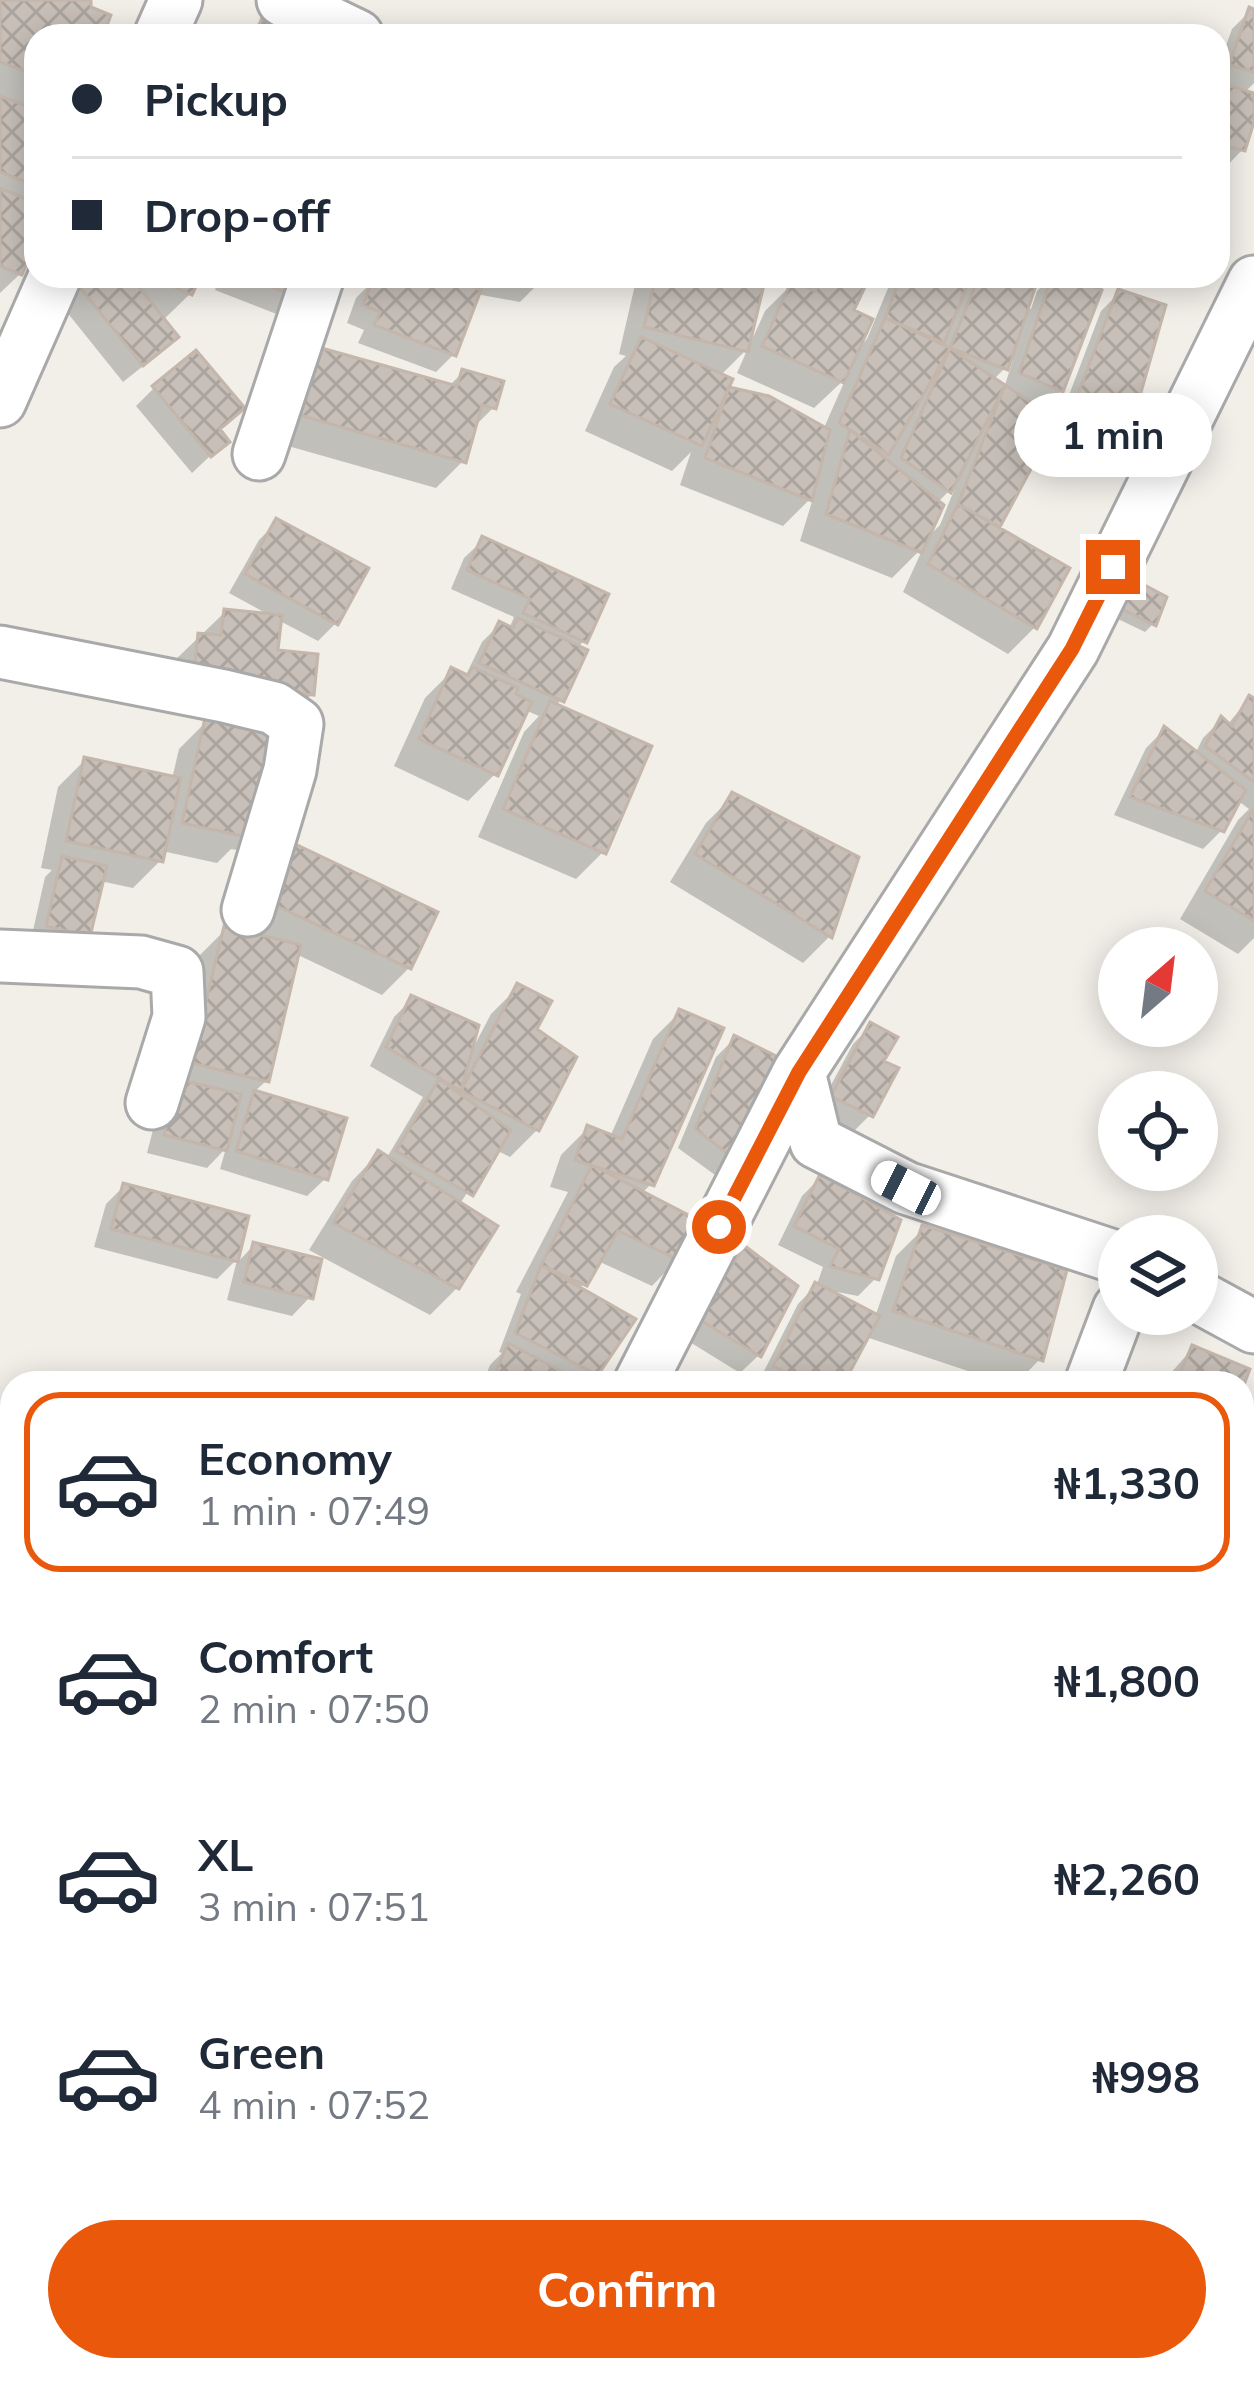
<!DOCTYPE html>
<html lang="en">
<head>
<meta charset="utf-8">
<style>
	:root { --surface:#fff; --page:#f6f6f7; --text:#1f2937; --muted:#747a83; --line:#e0e1e3; --accent:#ea580c }
	body { margin:0; font-family:Mulish,sans-serif; background:var(--page); color:var(--text); height:100vh; display:flex; flex-direction:column; font-size:45px; white-space:nowrap }
	* { box-sizing:border-box; margin:0 }
	p { font-size:39px; color:var(--muted) }
	.icon { flex:none; width:66px; height:66px; fill:none; stroke:currentColor; stroke-width:2; stroke-linecap:round; stroke-linejoin:round }
	.map { position:relative; flex:1; overflow:hidden }
	.drawer { position:absolute; left:0px; top:1371px; width:1254px; height:1011px; display:flex; flex-direction:column; background:var(--surface); border-radius:36px 36px 0 0; box-shadow:0 6px 30px #0003 }
	.drawer>* { flex:none }
	.banner { position:absolute; left:24px; top:24px; width:1206px; height:264px; border-radius:36px; box-shadow:0 6px 30px #0003; display:grid; align-content:center; height:264px; padding:0 48px; background:var(--surface) }
	.needle { width:78px; rotate:28deg }
	.fabs { position:absolute; left:1098px; top:927px; display:grid; gap:24px }
	.fabs a { display:grid; place-items:center; width:120px; height:120px; border-radius:50%; background:var(--surface); box-shadow:0 6px 30px #0003; font-size:60px }
	.end { position:absolute; width:54px; height:54px; margin:-27px; border:15px solid #ea580c; background:#fff; box-shadow:0 0 0 6px #fff }
	.from { border-radius:50% }
	.bubble { position:absolute; height:84px; border-radius:42px; background:var(--surface); box-shadow:0 6px 30px #0003; font-size:39px; font-weight:700; line-height:84px; text-align:center }
	.car { position:absolute; width:36px; height:72px; margin:-36px -18px; border-radius:15px; box-shadow:0 0 9px 3px #0007; background:linear-gradient(#fff 24%,#345 0 40%,#fff 0 76%,#345 0 86%,#fff 0) }
	.banner b { display:flex; align-items:center; gap:42px; height:114px; font-size:45px }
	.banner b+b { border-top:3px solid var(--line) }
	.banner i { width:30px; height:30px; background:var(--text) }
	ul { padding:21px 0 0; list-style:none }
	li { display:flex; align-items:center; gap:36px; height:180px; margin:0 24px 18px; padding:0 24px; border:6px solid transparent; border-radius:36px }
	li div { flex:1 }
	li b { display:block; font-size:45px }
	li em { font-style:normal; font-weight:700 }
	li.on { border-color:var(--accent) }
	li>.icon { width:108px; height:108px; stroke-width:1.5 }
	.action { display:flex; gap:24px; margin-top:auto; padding:24px 48px }
	.action a { flex:1; height:138px; border-radius:72px; background:var(--accent); color:#fff; font-size:48px; font-weight:700; line-height:138px; text-align:center }
	.map>svg:first-child { display:block }
</style>
</head>
<body>
<div class="map">
<svg width="1254" height="2381" viewBox="0 0 1254 2381">
	<defs>
		<pattern id="building-cross-hatch" width="8" height="8" patternUnits="userSpaceOnUse" patternTransform="scale(3)"><rect width="8" height="8" fill="#c7bfb8"/><path d="M0 0l8 8M0 8l8-8" fill="none" stroke="#aba49e"/></pattern>
	</defs>
	<rect width="100%" height="100%" fill="#f2efe9"/>
	<path fill="#0003" fill-rule="evenodd" d="M 0,0 L 88,0 L 100,36 L 36,36 L 36,189 L 24,201 L 36,206 L 36,235 L 20,274 L 0,293 Z
		M 1250,11 L 1254,12 L 1254,83 L 1244,93 L 1254,97 L 1254,112 L 1243,149 L 1225,168 L 1218,166 L 1218,94 L 1226,86 L 1218,84 L 1218,68 L 1232,29 Z
		M 263,18 L 314,36 L 245,36 Z
		M 95,276 L 107,276 L 111,281 L 113,276 L 198,276 L 190,294 L 162,321 L 157,355 L 123,382 L 62,306 Z
		M 220,276 L 305,276 L 279,315 L 215,290 Z
		M 389,276 L 436,276 L 448,281 L 449,276 L 539,276 L 538,284 L 520,302 L 476,294 L 454,354 L 436,372 L 358,343 L 364,330 L 347,323 L 356,298 L 374,280 L 382,283 Z
		M 637,276 L 763,276 L 747,343 L 750,344 L 765,311 L 792,284 L 808,291 L 823,276 L 834,276 L 850,312 L 856,351 L 867,339 L 893,276 L 1036,276 L 1025,307 L 1031,309 L 1037,291 L 1049,279 L 1037,276 L 1115,276 L 1098,293 L 1061,391 L 1040,412 L 1058,424 L 1101,311 L 1119,293 L 1132,415 L 1114,433 L 1104,429 L 1092,441 L 1052,423 L 994,528 L 1035,627 L 1008,654 L 903,592 L 924,546 L 892,578 L 800,541 L 814,495 L 783,526 L 680,485 L 691,452 L 672,471 L 585,431 L 614,367 L 626,356 L 619,354 ZM 748,348 L 737,373 L 814,408 L 846,378 L 823,430 L 767,399 L 725,389 L 720,376 ZM 1013,360 L 1004,388 L 993,380 ZM 957,483 L 940,525 L 924,541 L 937,503 Z
		M 463,372 L 493,408 L 473,428 L 463,461 L 436,488 L 274,442 L 292,377 L 448,387 Z
		M 154,388 L 217,430 L 226,441 L 192,473 L 136,406 Z
		M 277,522 L 336,623 L 318,641 L 278,620 L 275,653 L 312,694 L 285,721 L 172,663 L 225,612 L 273,617 L 229,593 L 259,540 Z
		M 483,540 L 584,641 L 577,648 L 561,700 L 555,706 L 603,852 L 576,879 L 478,837 L 524,732 L 539,716 L 525,710 L 495,774 L 468,801 L 394,766 L 425,698 L 452,671 L 465,677 L 482,642 L 500,624 L 509,629 L 514,617 L 451,589 L 464,558 Z
		M 1138,585 L 1153,624 L 1145,632 L 1116,618 Z
		M 1249,699 L 1254,702 L 1254,938 L 1238,954 L 1180,919 L 1238,820 L 1249,809 L 1237,800 L 1221,831 L 1203,849 L 1114,815 L 1146,748 L 1164,730 L 1195,754 L 1203,738 L 1221,720 L 1227,725 Z
		M 206,722 L 264,823 L 237,850 L 231,849 L 217,863 L 162,851 L 160,861 L 133,888 L 100,881 L 88,935 L 30,944 L 45,877 L 52,870 L 41,868 L 58,787 L 85,760 L 172,779 L 179,749 Z
		M 733,796 L 830,936 L 803,963 L 670,882 L 706,823 Z
		M 264,873 L 409,968 L 382,995 L 296,954 L 266,1081 L 253,1093 L 326,1178 L 307,1196 L 220,1169 L 226,1148 L 207,1168 L 147,1153 L 198,957 L 225,930 L 249,935 Z
		M 518,987 L 533,1030 L 537,1130 L 510,1157 L 496,1150 L 459,1205 L 457,1288 L 430,1315 L 309,1250 L 352,1181 L 378,1154 L 386,1159 L 423,1097 L 370,1066 L 394,1017 L 412,999 L 471,1052 L 491,1014 Z
		M 680,1012 L 651,1184 L 641,1194 L 678,1259 L 652,1286 L 598,1261 L 579,1290 L 595,1373 L 585,1383 L 483,1383 L 490,1365 L 502,1353 L 499,1352 L 521,1294 L 516,1292 L 568,1192 L 550,1187 L 561,1155 L 588,1128 L 610,1137 L 653,1039 Z
		M 871,1026 L 880,1062 L 870,1115 L 852,1133 L 815,1115 L 853,1044 Z
		M 734,1039 L 733,1157 L 715,1175 L 678,1148 L 716,1057 Z
		M 820,1178 L 876,1278 L 858,1296 L 822,1289 L 875,1317 L 896,1256 L 923,1229 L 1040,1359 L 1017,1383 L 1004,1383 L 866,1337 L 841,1383 L 758,1383 L 798,1304 L 817,1284 L 823,1267 L 778,1245 L 802,1196 Z
		M 124,1186 L 235,1261 L 217,1279 L 94,1247 L 106,1204 Z
		M 254,1245 L 310,1297 L 292,1316 L 227,1300 L 236,1264 Z
		M 745,1250 L 795,1287 L 758,1356 L 740,1373 L 680,1336 L 727,1268 Z
		M 1192,1349 L 1242,1383 L 1162,1383 Z
		M 1254,1441 L 1254,1579 L 1242,1574 L 1242,1470 Z
		M 1254,1725 L 1254,1789 L 1242,1780 L 1242,1740 Z
		M 1254,1807 L 1254,1836 L 1242,1830 Z
		M 600,2370 L 687,2370 L 683,2381 L 596,2381 Z
		M 971,2370 L 1063,2370 L 1053,2381 L 965,2381 Z
		M 1085,2370 L 1116,2370 L 1113,2381 L 1076,2381 Z"/>
	<path fill="url(#building-cross-hatch)" stroke="#c4b6ab" stroke-width="3" d="M 0,0 L 91,0 L 91,7 L 111,15 L 103,36 L 36,36 L 36,75 L 0,62 Z
		M 1249,7 L 1254,9 L 1254,72 L 1229,65 Z
		M 263,15 L 324,36 L 255,36 Z
		M 1224,84 L 1254,93 L 1254,122 L 1245,151 L 1218,144 L 1218,103 Z
		M 0,96 L 36,110 L 36,186 L 0,172 Z
		M 0,188 L 36,203 L 36,242 L 22,275 L 0,266 Z
		M 90,276 L 111,276 L 117,285 L 130,276 L 179,337 L 143,366 L 78,285 Z
		M 150,276 L 201,276 L 192,295 Z
		M 243,276 L 308,276 L 300,298 Z
		M 395,276 L 445,276 L 481,290 L 456,356 L 374,325 L 380,312 L 363,305 L 374,277 L 392,284 Z
		M 492,276 L 543,276 L 541,286 Z
		M 656,276 L 766,276 L 748,352 L 644,327 Z
		M 822,276 L 841,276 L 865,287 L 854,310 L 873,319 L 844,383 L 762,346 L 792,280 L 815,291 Z
		M 901,276 L 971,276 L 944,343 L 885,318 Z
		M 979,276 L 1039,276 L 1008,370 L 950,348 Z
		M 1052,276 L 1069,276 L 1102,290 L 1063,392 L 1019,373 Z
		M 1118,289 L 1166,305 L 1134,417 L 1120,411 L 1113,425 L 1073,407 Z
		M 885,318 L 950,348 L 889,455 L 839,423 Z
		M 641,337 L 733,379 L 702,446 L 610,404 Z
		M 318,347 L 457,386 L 462,369 L 504,381 L 496,409 L 482,405 L 466,463 L 299,415 Z
		M 950,348 L 1005,385 L 951,493 L 901,458 Z
		M 196,350 L 245,408 L 220,429 L 230,442 L 211,457 L 152,386 Z
		M 1005,385 L 1057,420 L 1000,527 L 958,504 Z
		M 729,387 L 769,396 L 830,430 L 812,501 L 705,458 Z
		M 850,430 L 944,505 L 922,553 L 826,514 Z
		M 958,504 L 1070,568 L 1037,629 L 928,564 Z
		M 276,518 L 369,568 L 338,625 L 245,574 Z
		M 482,536 L 609,594 L 587,643 L 523,613 L 530,599 L 467,570 Z
		M 1137,581 L 1167,597 L 1156,626 L 1122,609 Z
		M 224,609 L 282,615 L 278,650 L 318,654 L 314,695 L 193,683 L 198,633 L 221,635 Z
		M 518,618 L 588,650 L 564,702 L 479,663 L 499,621 L 513,628 Z
		M 451,667 L 468,675 L 472,667 L 518,688 L 516,694 L 532,702 L 498,776 L 419,739 Z
		M 1249,695 L 1254,698 L 1254,782 L 1205,746 L 1221,716 L 1232,726 Z
		M 550,701 L 652,746 L 606,854 L 503,809 Z
		M 205,718 L 286,737 L 247,837 L 182,823 Z
		M 1164,726 L 1246,790 L 1224,832 L 1130,797 Z
		M 84,757 L 181,778 L 163,862 L 66,841 Z
		M 732,792 L 859,857 L 832,938 L 695,854 Z
		M 1254,808 L 1254,921 L 1205,891 Z
		M 291,842 L 438,912 L 411,969 L 264,900 Z
		M 62,856 L 107,866 L 90,937 L 46,926 Z
		M 224,926 L 301,945 L 269,1082 L 191,1063 Z
		M 517,983 L 552,1001 L 537,1029 L 577,1057 L 539,1131 L 461,1091 Z
		M 411,995 L 479,1025 L 461,1091 L 386,1047 Z
		M 679,1009 L 724,1028 L 654,1186 L 575,1160 L 587,1125 L 622,1139 Z
		M 870,1022 L 898,1037 L 884,1061 L 899,1068 L 873,1117 L 831,1096 Z
		M 734,1035 L 780,1058 L 735,1159 L 695,1129 Z
		M 177,1079 L 241,1094 L 227,1151 L 164,1135 Z
		M 439,1079 L 511,1130 L 473,1196 L 396,1151 Z
		M 254,1090 L 347,1118 L 328,1180 L 236,1151 Z
		M 378,1150 L 498,1226 L 459,1289 L 333,1223 Z
		M 592,1165 L 700,1221 L 681,1261 L 618,1231 L 587,1286 L 541,1265 Z
		M 820,1174 L 901,1220 L 879,1280 L 830,1266 L 839,1249 L 794,1226 Z
		M 123,1183 L 249,1216 L 238,1262 L 111,1229 Z
		M 922,1225 L 1067,1270 L 1043,1361 L 893,1311 Z
		M 253,1242 L 322,1259 L 313,1299 L 244,1282 Z
		M 745,1246 L 798,1286 L 761,1357 L 695,1317 Z
		M 541,1265 L 636,1319 L 598,1375 L 515,1333 Z
		M 815,1282 L 880,1316 L 844,1383 L 805,1383 L 773,1366 Z
		M 508,1343 L 574,1378 L 571,1383 L 510,1383 L 495,1374 Z
		M 1192,1345 L 1250,1369 L 1242,1390 L 1242,1383 L 1176,1383 Z
		M 1254,1474 L 1254,1542 L 1242,1537 L 1242,1503 Z
		M 1242,1737 L 1252,1741 L 1242,1764 Z
		M 616,2370 L 690,2370 L 686,2381 L 625,2381 L 614,2377 Z
		M 980,2370 L 1067,2370 L 1057,2381 L 996,2381 L 978,2373 Z
		M 1090,2370 L 1119,2370 L 1116,2381 L 1086,2381 Z
		M 1132,2370 L 1146,2370 L 1183,2381 L 1130,2381 Z"/>
	<g fill="none" stroke-linecap="round" stroke-linejoin="round">
		<g stroke="#a9a9a9" stroke-width="57">
			<path id="minor" d="M 283,0 L 357,36
				M 160,36 L 176,0
				M 0,401 L 55,276
				M 259,454 L 318,276
				M 0,652 L 224,696 L 274,708 L 297,724 L 290,770 L 248,910
				M 0,956 L 141,962 L 177,972 L 179,1017 L 152,1103
				M 799,1072 L 816,1142 L 906,1188 L 1119,1258
				M 1197,1296 L 1254,1327
				M 640,1383 L 799,1072 L 1073,649 L 1254,282
				M 1091,1383 L 1119,1309
				M 0,1591 L 12,1594
				M 0,2018 L 12,2022
				M 371,2381 L 373,2370
				M 785,2381 L 791,2370"/>
		</g>
		<use href="#minor" stroke="#fff" stroke-width="51"/>
	</g>
	<g fill="none" stroke-linecap="round" stroke-linejoin="round">
		<path stroke="#ea580c" stroke-width="15" d="M 719,1227 L 799,1072 L 1072,649 L 1113,567"/>
	</g>
</svg>
<div class="fabs">
<a><svg class="needle" viewBox="-14 -14 28 28"><path d="M0-13l5 13h-10z" fill="#e53935"/><path d="M0 13l5-13h-10z" fill="#747a83"/></svg></a>
<a><svg class="icon" aria-label="locate" viewBox="0 0 24 24"><circle cx="12" cy="12" r="6"/><path d="M12 2v4M12 18v4M2 12h4M18 12h4"/></svg></a>
<a><svg class="icon" aria-label="layers" viewBox="0 0 24 24"><path d="M12 4l9 5-9 5-9-5zM3 14l9 5 9-5"/></svg></a>
</div>
<i class="end from" style="left:719px;top:1227px"></i>
<i class="end" style="left:1113px;top:567px"></i>
<div class="bubble" style="left:1014px;top:393px;width:198px">1 min</div>
<i class="car" style="left:906px;top:1188px;rotate:297deg"></i>
<div class="banner">
<b><i class="from"></i>Pickup</b>
<b><i></i>Drop-off</b>
</div>
<section class="drawer">
<ul>
<li class="on"><svg class="icon" aria-label="car" viewBox="0 0 24 24"><path d="M5 17H2v-5l4-1 3-4h7l3 4 3 1v5h-3M9 17h6M6 11h13"/><circle cx="7" cy="17" r="2"/><circle cx="17" cy="17" r="2"/></svg><div><b>Economy</b><p>1 min · 07:49</p></div><em>₦1,330</em></li>
<li><svg class="icon" aria-label="car" viewBox="0 0 24 24"><path d="M5 17H2v-5l4-1 3-4h7l3 4 3 1v5h-3M9 17h6M6 11h13"/><circle cx="7" cy="17" r="2"/><circle cx="17" cy="17" r="2"/></svg><div><b>Comfort</b><p>2 min · 07:50</p></div><em>₦1,800</em></li>
<li><svg class="icon" aria-label="car" viewBox="0 0 24 24"><path d="M5 17H2v-5l4-1 3-4h7l3 4 3 1v5h-3M9 17h6M6 11h13"/><circle cx="7" cy="17" r="2"/><circle cx="17" cy="17" r="2"/></svg><div><b>XL</b><p>3 min · 07:51</p></div><em>₦2,260</em></li>
<li><svg class="icon" aria-label="car" viewBox="0 0 24 24"><path d="M5 17H2v-5l4-1 3-4h7l3 4 3 1v5h-3M9 17h6M6 11h13"/><circle cx="7" cy="17" r="2"/><circle cx="17" cy="17" r="2"/></svg><div><b>Green</b><p>4 min · 07:52</p></div><em>₦998</em></li>
</ul>
<div class="action"><a>Confirm</a></div>
</section>
</div>
</body>
</html>
